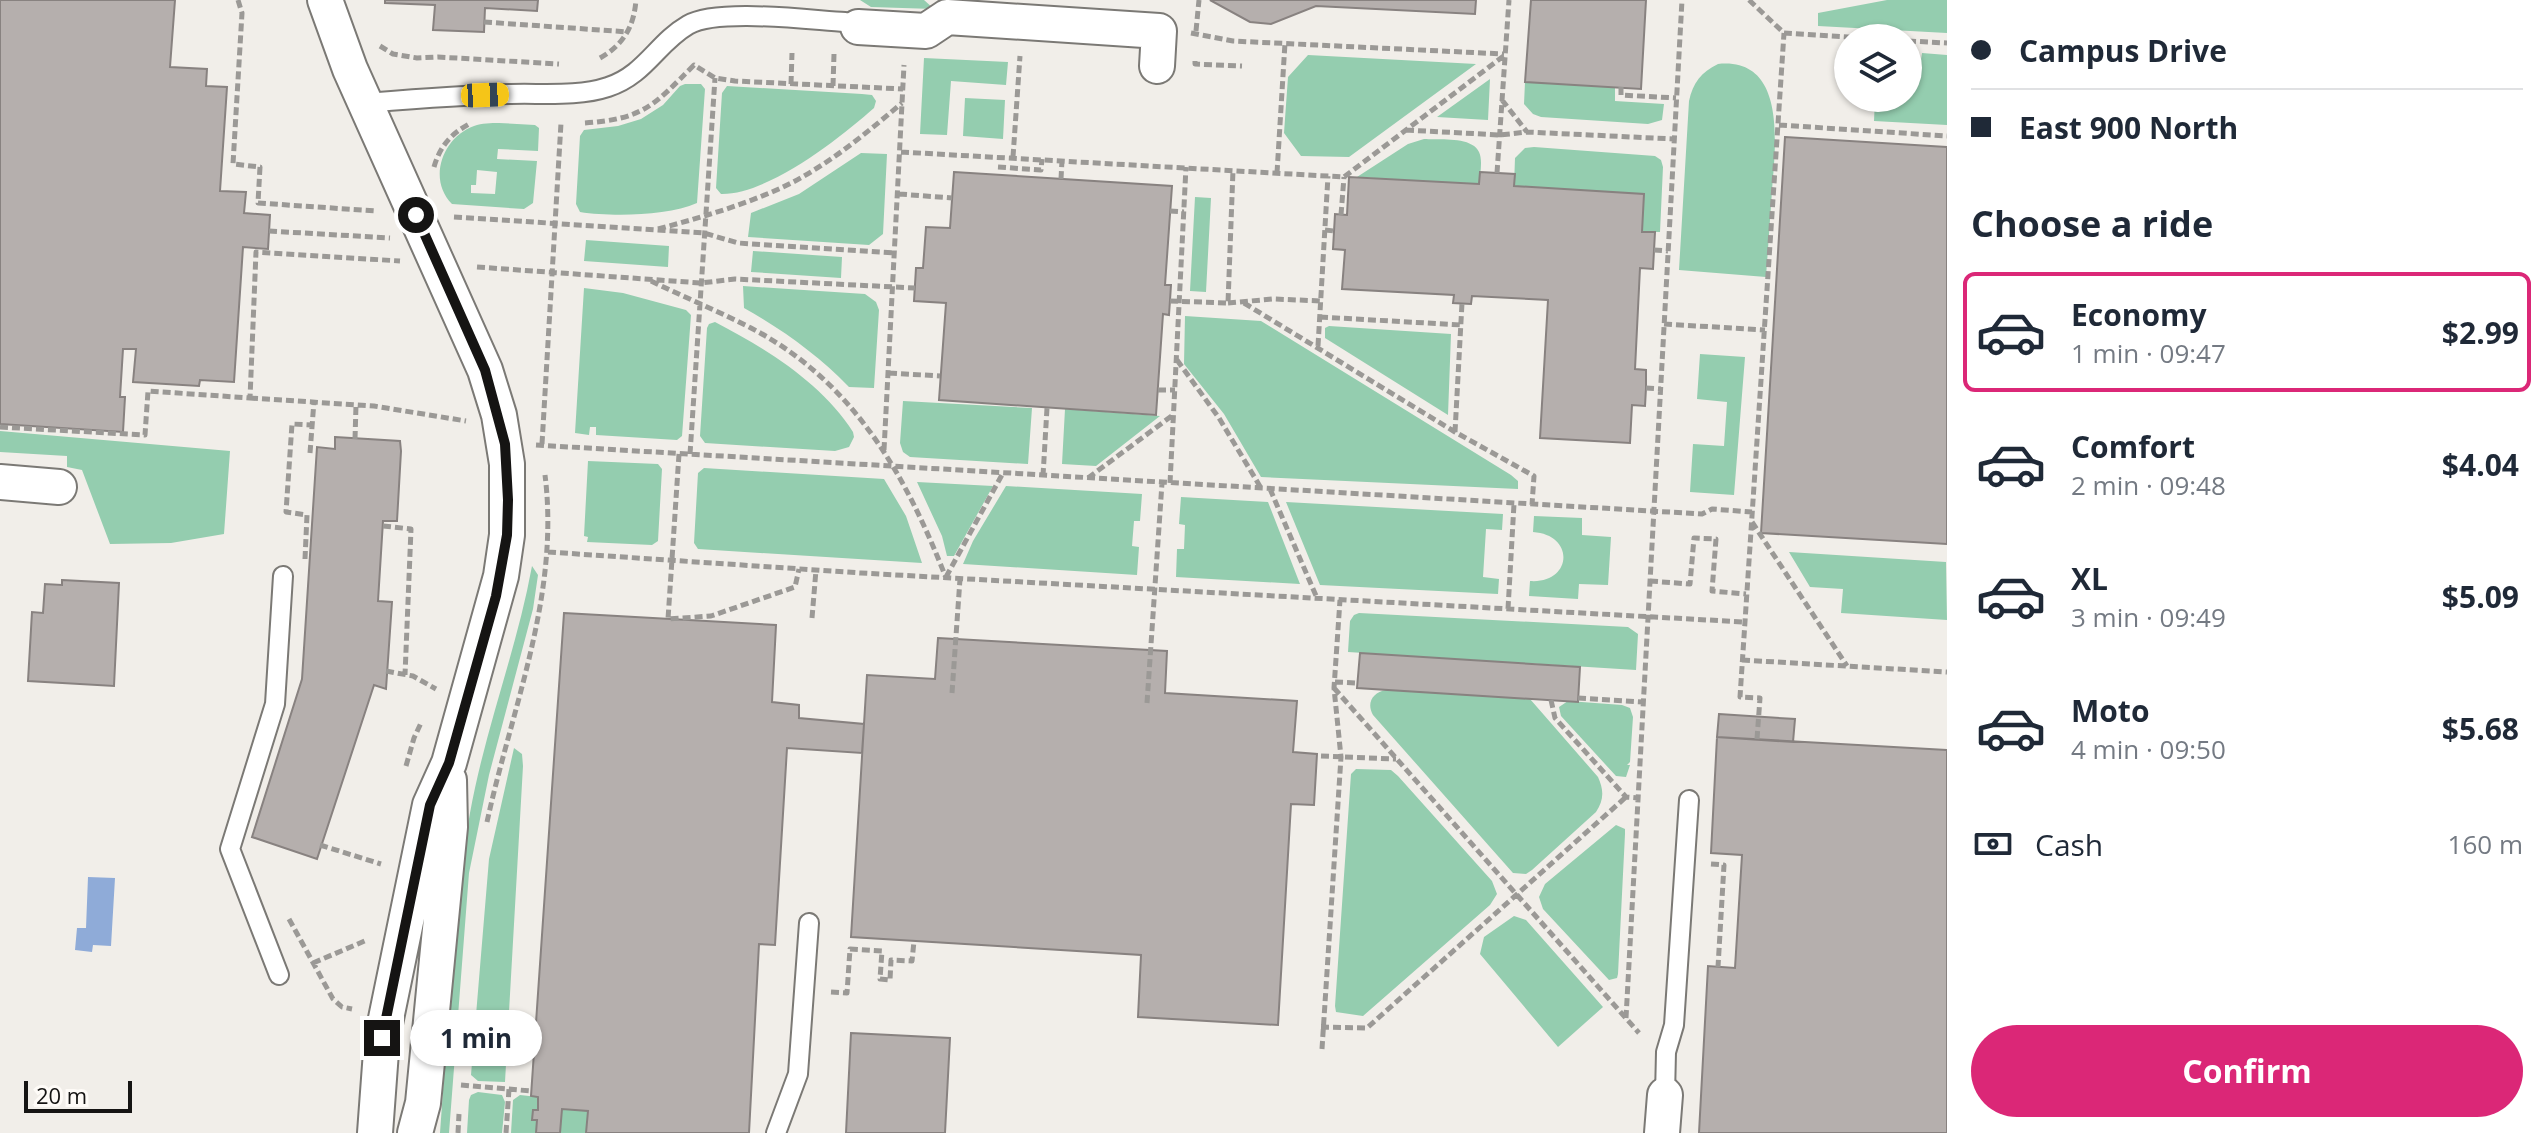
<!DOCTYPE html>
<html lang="en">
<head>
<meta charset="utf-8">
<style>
	:root { --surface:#fff; --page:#f2f2f3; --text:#1f2937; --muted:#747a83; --line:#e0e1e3; --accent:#db2777 }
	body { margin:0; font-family:"Open Sans",sans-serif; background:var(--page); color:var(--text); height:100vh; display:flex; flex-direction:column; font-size:30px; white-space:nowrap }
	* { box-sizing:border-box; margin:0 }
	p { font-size:26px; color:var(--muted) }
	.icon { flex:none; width:44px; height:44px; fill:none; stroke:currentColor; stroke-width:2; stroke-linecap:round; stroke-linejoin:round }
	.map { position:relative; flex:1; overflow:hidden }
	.side { display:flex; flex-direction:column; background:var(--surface); width:600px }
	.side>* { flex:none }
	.guide { display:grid; align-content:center; height:176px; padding:0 24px; background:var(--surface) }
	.fabs { position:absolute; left:1834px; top:24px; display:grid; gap:16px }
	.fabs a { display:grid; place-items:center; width:88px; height:88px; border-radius:50%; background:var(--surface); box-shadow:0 2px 6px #0004; font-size:40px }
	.scale { position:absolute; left:24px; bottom:20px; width:108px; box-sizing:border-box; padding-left:8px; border:4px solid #151413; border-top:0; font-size:22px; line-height:28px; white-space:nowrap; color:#151413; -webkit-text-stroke:6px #fefbf7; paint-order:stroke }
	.end { position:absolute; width:36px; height:36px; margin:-18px; border:10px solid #151413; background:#fff; box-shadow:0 0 0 4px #fff }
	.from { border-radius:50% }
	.bubble { position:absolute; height:56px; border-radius:28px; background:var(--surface); box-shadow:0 2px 6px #0004; font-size:26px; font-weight:700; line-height:56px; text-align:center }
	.car { position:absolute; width:24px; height:48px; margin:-24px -12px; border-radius:10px; box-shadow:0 0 6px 2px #0007; background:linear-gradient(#f5c518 24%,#345 0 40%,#f5c518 0 76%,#345 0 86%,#f5c518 0) }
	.guide b { display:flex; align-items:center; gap:28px; height:76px; font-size:30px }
	.guide b+b { border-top:2px solid var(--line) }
	.guide i { width:20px; height:20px; background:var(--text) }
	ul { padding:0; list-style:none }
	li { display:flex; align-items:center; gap:24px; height:120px; margin:0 16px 12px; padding:0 8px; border:4px solid transparent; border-radius:12px }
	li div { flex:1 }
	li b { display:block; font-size:30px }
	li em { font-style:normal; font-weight:700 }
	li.active { border-color:var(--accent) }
	li>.icon { width:72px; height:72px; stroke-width:1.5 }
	h2 { padding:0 24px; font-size:36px; line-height:96px }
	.pay { display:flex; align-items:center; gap:20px; height:88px; padding:0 24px; font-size:30px }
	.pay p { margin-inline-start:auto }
	.cta { display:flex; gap:16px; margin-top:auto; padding:16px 24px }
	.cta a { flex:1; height:92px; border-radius:48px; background:var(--accent); color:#fff; font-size:32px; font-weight:700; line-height:92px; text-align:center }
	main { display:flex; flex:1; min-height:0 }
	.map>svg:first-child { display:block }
</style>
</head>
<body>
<main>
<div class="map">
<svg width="1947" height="1133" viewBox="0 0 1947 1133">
	<rect width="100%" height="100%" fill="#f1eee9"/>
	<path fill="#94cdaf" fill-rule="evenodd" d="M 860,0 L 924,0 L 934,9 L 871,7 Z
		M 1887,0 L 1947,0 L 1947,33 L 1818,26 L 1818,13 Z
		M 1908,53 L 1915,53 L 1915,60 L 1921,60 L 1922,53 L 1947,55 L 1947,125 L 1874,121 L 1875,98 L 1908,98 Z
		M 1308,55 L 1476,64 L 1349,157 L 1301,156 L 1284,133 L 1288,77 Z
		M 924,58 L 1008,62 L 1006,85 L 951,81 L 947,135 L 920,134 Z
		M 1718,64 C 1788,57 1775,148 1772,191 C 1770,220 1768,249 1766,277 L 1679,270 L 1689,101 C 1693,83 1701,72 1718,64 Z
		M 1490,79 L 1488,120 L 1437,117 Z
		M 1525,82 L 1615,87 L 1615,101 L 1664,104 L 1662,120 L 1648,124 L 1541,117 L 1533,114 L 1524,104 Z
		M 685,84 L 701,84 L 705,89 L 697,203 C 667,216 612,217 580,212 L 576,204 L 580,136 L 584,130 L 618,126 L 641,119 L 663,105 L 680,86 Z
		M 727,86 L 862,94 L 872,95 L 876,101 L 874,108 C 840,138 768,195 721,194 L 716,188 L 722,93 Z
		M 965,98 L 1005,100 L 1003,139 L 963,136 Z
		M 499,123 L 535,125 L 539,128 L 538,151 L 498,149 L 497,159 L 537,161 L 533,203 L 524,209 L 452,204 C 427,179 443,137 474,126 C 482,123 491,123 499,123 ZM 477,170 L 497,172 L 495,194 L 471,193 L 471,185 L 476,185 Z
		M 1424,139 C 1438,140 1472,136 1479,152 C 1483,160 1480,175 1479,184 L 1357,177 L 1408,144 Z
		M 1534,147 L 1655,156 L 1661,160 L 1663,167 L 1660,232 L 1642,232 L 1644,194 L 1514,186 L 1515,158 L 1525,148 Z
		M 861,153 L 887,154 L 883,234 L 869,245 L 748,237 L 751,213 L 799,194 Z
		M 1195,197 L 1211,198 L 1206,292 L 1190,291 Z
		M 586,240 L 669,246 L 668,267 L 584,261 Z
		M 753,251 L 842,257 L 841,278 L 751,272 Z
		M 743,286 L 865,294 L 876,302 L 879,310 L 874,388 L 849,387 C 818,355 783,330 744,308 Z
		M 584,288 L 623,293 L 686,310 L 691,315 L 682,436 L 677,440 L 596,435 L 596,427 L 590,427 L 589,435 L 575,433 Z
		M 1185,316 L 1261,321 L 1511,475 L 1518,481 L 1518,489 L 1261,477 L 1224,414 L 1184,364 Z
		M 715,322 C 765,348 822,383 853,432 L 854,437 L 849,447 L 835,451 L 705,443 L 700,436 L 707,328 L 709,324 Z
		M 1329,326 L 1451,334 L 1448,415 L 1325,338 L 1325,328 Z
		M 1700,354 L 1745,357 L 1734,495 L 1690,492 L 1693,444 L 1724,446 L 1727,402 L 1697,399 Z
		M 903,401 L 1032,408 L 1028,464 L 910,457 L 903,452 L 900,443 Z
		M 1065,409 L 1160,416 L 1096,466 L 1062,464 Z
		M 0,431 L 230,451 L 224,534 L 171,543 L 110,544 L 82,470 L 67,467 L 67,456 L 0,452 Z
		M 588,461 L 658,464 L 662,469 L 658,541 L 652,545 L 587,542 L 588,537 L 584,536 Z
		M 704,468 L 884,479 L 906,516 L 922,563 L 698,549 L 694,543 L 698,473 Z
		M 917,482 L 993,486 L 954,556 L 947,556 L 942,536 Z
		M 1006,486 L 1142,494 L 1140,521 L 1134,521 L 1132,546 L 1139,547 L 1137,575 L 963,564 L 973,541 Z
		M 1181,497 L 1268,502 L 1300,584 L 1176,577 L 1177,549 L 1184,549 L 1185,525 L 1179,524 Z
		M 1286,502 L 1503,514 L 1502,530 L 1486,529 L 1483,577 L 1499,579 L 1498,594 L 1320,585 Z
		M 1534,516 L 1582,518 L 1582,535 L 1611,537 L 1608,585 L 1579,584 L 1578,599 L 1529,596 L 1530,581 C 1572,584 1576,535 1533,532 Z
		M 1789,552 L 1946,562 L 1947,620 L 1841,613 L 1843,589 L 1810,587 Z
		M 532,566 L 538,575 L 533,609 L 489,775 L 469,873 L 449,1133 L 440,1133 C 448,1027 451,918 470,813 C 485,729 517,649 532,566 Z
		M 1359,613 L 1628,627 L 1638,634 L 1636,670 L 1348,652 L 1350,621 L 1354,615 Z
		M 1386,690 L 1530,699 L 1598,777 C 1604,790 1604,800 1596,812 L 1532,870 L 1526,874 L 1513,873 L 1373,715 C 1366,703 1373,692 1386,690 Z
		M 1568,701 L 1622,705 L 1630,708 L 1633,717 L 1630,762 L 1627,765 L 1630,765 L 1626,777 L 1616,776 L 1561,716 L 1559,707 Z
		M 514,748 L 522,754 L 523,766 L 505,1082 L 478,1081 L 471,1075 L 489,859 Z
		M 1356,769 L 1391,770 L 1398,776 L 1492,881 L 1497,894 L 1490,905 L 1363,1016 L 1336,1012 L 1335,1006 L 1351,774 Z
		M 1616,825 L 1625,829 L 1625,834 L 1618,974 L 1617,978 L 1609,980 L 1543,909 L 1539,897 L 1545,884 Z
		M 1514,916 L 1526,920 L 1603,1007 L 1558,1047 L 1480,954 L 1484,937 Z
		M 478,1092 L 502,1095 L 505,1102 L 502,1133 L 467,1133 L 469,1100 L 471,1095 Z
		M 520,1095 L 538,1097 L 538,1110 L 533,1110 L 532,1120 L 537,1120 L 536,1133 L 511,1133 L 513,1100 Z
		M 562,1109 L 588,1111 L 586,1133 L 560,1133 Z"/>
	<path fill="#8fabd8" d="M 88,877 L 115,878 L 111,946 L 93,945 L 92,952 L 75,950 L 77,928 L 86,928 Z"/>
	<path fill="#b5afad" stroke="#888280" stroke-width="2" d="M 0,0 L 175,0 L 170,67 L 207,69 L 206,86 L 227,87 L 220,191 L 246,192 L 244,213 L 270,215 L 268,249 L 243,247 L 234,382 L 200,380 L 199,386 L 133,382 L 136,349 L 123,349 L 120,397 L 125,397 L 123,432 L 0,424 Z
		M 385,0 L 538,0 L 537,11 L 485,8 L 484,32 L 433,30 L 435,5 L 385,3 Z
		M 1210,0 L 1476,0 L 1475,14 L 1316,6 L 1271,24 L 1250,22 Z
		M 1531,0 L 1646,0 L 1641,89 L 1525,82 Z
		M 1785,137 L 1947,147 L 1947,544 L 1761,533 Z
		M 954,172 L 1172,186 L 1165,285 L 1171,285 L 1169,315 L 1163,314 L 1156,415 L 939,400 L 946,303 L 914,301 L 916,268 L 923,268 L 926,227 L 950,228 Z
		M 1480,172 L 1515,174 L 1514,186 L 1644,194 L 1642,232 L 1655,232 L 1653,269 L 1640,268 L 1635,369 L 1646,370 L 1646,388 L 1645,406 L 1632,405 L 1630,443 L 1540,438 L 1548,300 L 1472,296 L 1471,304 L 1453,303 L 1454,295 L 1342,289 L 1345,250 L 1333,249 L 1335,214 L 1347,215 L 1349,177 L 1479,184 Z
		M 335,437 L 400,441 L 401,451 L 397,521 L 383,521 L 378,601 L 392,602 L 386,689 L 374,685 L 317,859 L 252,837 L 302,679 L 317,447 L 335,449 Z
		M 62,580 L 119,583 L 114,686 L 28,681 L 32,612 L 43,613 L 45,584 L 62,585 Z
		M 564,613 L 776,625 L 772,702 L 799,705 L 799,718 L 864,724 L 862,753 L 787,748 L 775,945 L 759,944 L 749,1133 L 586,1133 L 588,1111 L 562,1109 L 560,1133 L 536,1133 L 537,1120 L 532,1120 L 533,1110 L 538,1110 L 538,1097 L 531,1096 Z
		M 938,638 L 1167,651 L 1165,693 L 1297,701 L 1293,752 L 1317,754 L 1314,805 L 1291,804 L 1278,1025 L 1138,1017 L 1141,955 L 851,937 L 867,675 L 935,679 Z
		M 1360,653 L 1580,667 L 1578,702 L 1357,688 Z
		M 1719,714 L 1795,719 L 1793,742 L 1717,737 Z
		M 1717,737 L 1947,750 L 1947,1133 L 1699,1133 L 1708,966 L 1735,968 L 1742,855 L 1711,853 Z
		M 851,1033 L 950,1038 L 945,1133 L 846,1133 Z"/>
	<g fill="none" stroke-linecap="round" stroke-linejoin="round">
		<g stroke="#7b7975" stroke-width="22">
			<path id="lane" d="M 365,103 C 414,99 462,95 511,94 C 542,93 578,97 608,87 C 645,75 657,43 688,25 C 717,8 809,20 845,22 L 858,27
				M 279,975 L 230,849 L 275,704 L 283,576
				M 1665,1095 L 1666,1052 L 1674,1025 L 1689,800
				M 776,1133 L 798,1074 L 809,923"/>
		</g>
		<g stroke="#7b7975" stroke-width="38">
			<path id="street" d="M 325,0 L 350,69 L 485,370 L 499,415 L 507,464 L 507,535 L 501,576 L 449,763 L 430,805 L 382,1038 L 375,1133
				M 858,27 L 926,31 L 947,17 L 1159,31 L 1157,66
				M 0,482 L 59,487
				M 415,1133 L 423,1103 L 450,827 L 449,780
				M 1662,1133 L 1665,1095"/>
		</g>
		<path stroke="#9b9996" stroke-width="5" stroke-dasharray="8 4" stroke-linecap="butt" d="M 238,0 L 242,13 L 233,164 L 260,167 L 258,203 L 376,211
			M 1749,0 L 1784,33 L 1865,38
			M 484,22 L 629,32
			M 1196,31 L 1199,0
			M 1191,33 L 1233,41 L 1504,54
			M 1908,41 L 1947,43
			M 380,46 L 393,54 L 417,58 L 438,57 L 559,64
			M 600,58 C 623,45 634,27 636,0
			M 1195,61 L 1195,64 L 1242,66
			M 791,84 L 792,53
			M 833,86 L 834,54
			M 1621,87 L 1621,95 L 1676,98
			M 1502,100 L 1527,132
			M 585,123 C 644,119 654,105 694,65 L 715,78 L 735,81 L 903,89
			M 1779,125 L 1947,136
			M 1406,130 L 1500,135 L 1527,132 L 1674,139
			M 901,152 L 1344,177 L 1505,55
			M 1013,157 L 1020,56
			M 434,167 C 440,146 451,134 469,124
			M 998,167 L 1041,170 L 1042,159
			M 1277,173 L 1285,43
			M 1497,173 L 1509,0
			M 1061,179 L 1062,160
			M 899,194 L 952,198
			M 1170,211 L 1184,212
			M 1341,215 L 1344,177
			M 454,217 L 704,233 L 738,243 L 896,253
			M 658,229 C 699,218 741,206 781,188 C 826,167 864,135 902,103
			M 1325,230 L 1334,231
			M 269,231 L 390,238
			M 1654,250 L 1668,251
			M 477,267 L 701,283 L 735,279 L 915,288
			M 651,281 C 684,297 718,311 751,328 C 853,381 906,475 946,578
			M 1170,301 L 1228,303 L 1233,170
			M 1228,303 L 1273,299 L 1321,301
			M 1244,303 L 1455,432 L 1534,476 L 1532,505
			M 1320,317 L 1462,325
			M 1664,324 L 1765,330
			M 1318,346 L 1328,176
			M 1177,360 L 1219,418 L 1261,488
			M 889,373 L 940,376
			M 1646,388 L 1661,389
			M 1158,390 L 1175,390
			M 250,398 L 374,406 L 466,421
			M 0,427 L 145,435 L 148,391 L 250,398 L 256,252 L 400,261
			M 1455,432 L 1462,303
			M 355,439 L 356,405
			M 542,444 L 561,123
			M 536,445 L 1702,514 L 1712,509 L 1752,512
			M 884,450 L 904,65
			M 310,453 L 314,401
			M 679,454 L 668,619 L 711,616 L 795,587 L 799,569
			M 690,454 L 715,78
			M 1043,476 L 1047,408
			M 1088,478 L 1173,415
			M 1170,483 L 1186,167
			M 1270,489 L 1317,598
			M 1752,522 L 1847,666
			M 383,526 L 411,529 L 405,675
			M 548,552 L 861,573 L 1744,622
			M 305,559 L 307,515 L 286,512 L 292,424 L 312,425
			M 946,577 L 1003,473
			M 1650,581 L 1690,584 L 1694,538 L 1716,539 L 1712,591 L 1746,594
			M 1508,609 L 1514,504
			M 812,618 L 816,570
			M 1742,660 L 1947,672
			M 386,671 L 413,676 L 436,689
			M 1335,682 L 1357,683
			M 1334,688 L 1639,1033
			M 952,693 L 960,579
			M 1578,698 L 1643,702
			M 1551,700 L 1555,718 L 1626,797 L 1638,798
			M 1147,703 L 1162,483
			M 1757,739 L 1760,698 L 1740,697 L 1784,33
			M 1321,756 L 1396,759
			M 406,766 L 414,738 L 421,723
			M 487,822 C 512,707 560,595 545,475
			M 320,845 L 381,864
			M 1711,864 L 1724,865 L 1718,967
			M 289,919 L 333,999 L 342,1007 L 352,1009
			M 313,963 L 367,940
			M 831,992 L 847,993 L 850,949 L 882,951 L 880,979 L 890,980 L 891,960 L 912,961 L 914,941
			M 1626,1018 L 1682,0
			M 1321,1027 L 1367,1028 L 1626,797
			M 1322,1049 L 1341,757 L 1334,688 L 1340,600
			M 461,1085 L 531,1091
			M 458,1133 L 459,1114
			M 506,1133 L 509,1089"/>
		<use href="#lane" stroke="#fff" stroke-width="18"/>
		<use href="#street" stroke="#fff" stroke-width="34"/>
	</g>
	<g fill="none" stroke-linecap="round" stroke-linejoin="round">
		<path stroke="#151413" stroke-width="10" d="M 382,1038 L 430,805 L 449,763 L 496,596 L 507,535 L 508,500 L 505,444 L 485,370 L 416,215"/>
	</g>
</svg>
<div class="fabs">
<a><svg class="icon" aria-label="layers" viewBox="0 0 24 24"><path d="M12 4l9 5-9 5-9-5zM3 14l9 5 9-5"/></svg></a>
</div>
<div class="scale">20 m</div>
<i class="end from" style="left:416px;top:215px"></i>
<i class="end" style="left:382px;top:1038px"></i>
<div class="bubble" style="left:410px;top:1010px;width:132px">1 min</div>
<i class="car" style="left:485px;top:95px;rotate:88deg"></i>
</div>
<section class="side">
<div class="guide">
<b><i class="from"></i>Campus Drive</b>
<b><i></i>East 900 North</b>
</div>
<h2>Choose a ride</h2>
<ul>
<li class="active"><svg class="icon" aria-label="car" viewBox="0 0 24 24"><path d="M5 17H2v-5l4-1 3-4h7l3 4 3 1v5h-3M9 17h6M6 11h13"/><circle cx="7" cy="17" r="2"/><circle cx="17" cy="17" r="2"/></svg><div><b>Economy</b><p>1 min · 09:47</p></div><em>$2.99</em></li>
<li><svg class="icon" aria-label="car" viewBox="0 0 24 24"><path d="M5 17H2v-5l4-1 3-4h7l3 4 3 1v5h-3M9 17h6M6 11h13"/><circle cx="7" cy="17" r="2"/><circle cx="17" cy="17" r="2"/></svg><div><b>Comfort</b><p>2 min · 09:48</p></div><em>$4.04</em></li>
<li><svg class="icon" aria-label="car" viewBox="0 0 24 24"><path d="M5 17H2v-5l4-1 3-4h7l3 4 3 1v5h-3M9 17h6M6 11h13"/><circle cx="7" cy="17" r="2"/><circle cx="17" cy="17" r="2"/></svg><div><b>XL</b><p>3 min · 09:49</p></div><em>$5.09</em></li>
<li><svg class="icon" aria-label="car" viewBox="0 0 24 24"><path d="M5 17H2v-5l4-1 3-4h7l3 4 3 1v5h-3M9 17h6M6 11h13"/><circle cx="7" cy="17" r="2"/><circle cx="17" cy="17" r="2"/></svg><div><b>Moto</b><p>4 min · 09:50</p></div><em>$5.68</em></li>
</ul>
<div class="pay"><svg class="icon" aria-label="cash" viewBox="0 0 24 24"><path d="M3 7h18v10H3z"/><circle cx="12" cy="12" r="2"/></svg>Cash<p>160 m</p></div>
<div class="cta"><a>Confirm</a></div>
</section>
</main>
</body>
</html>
